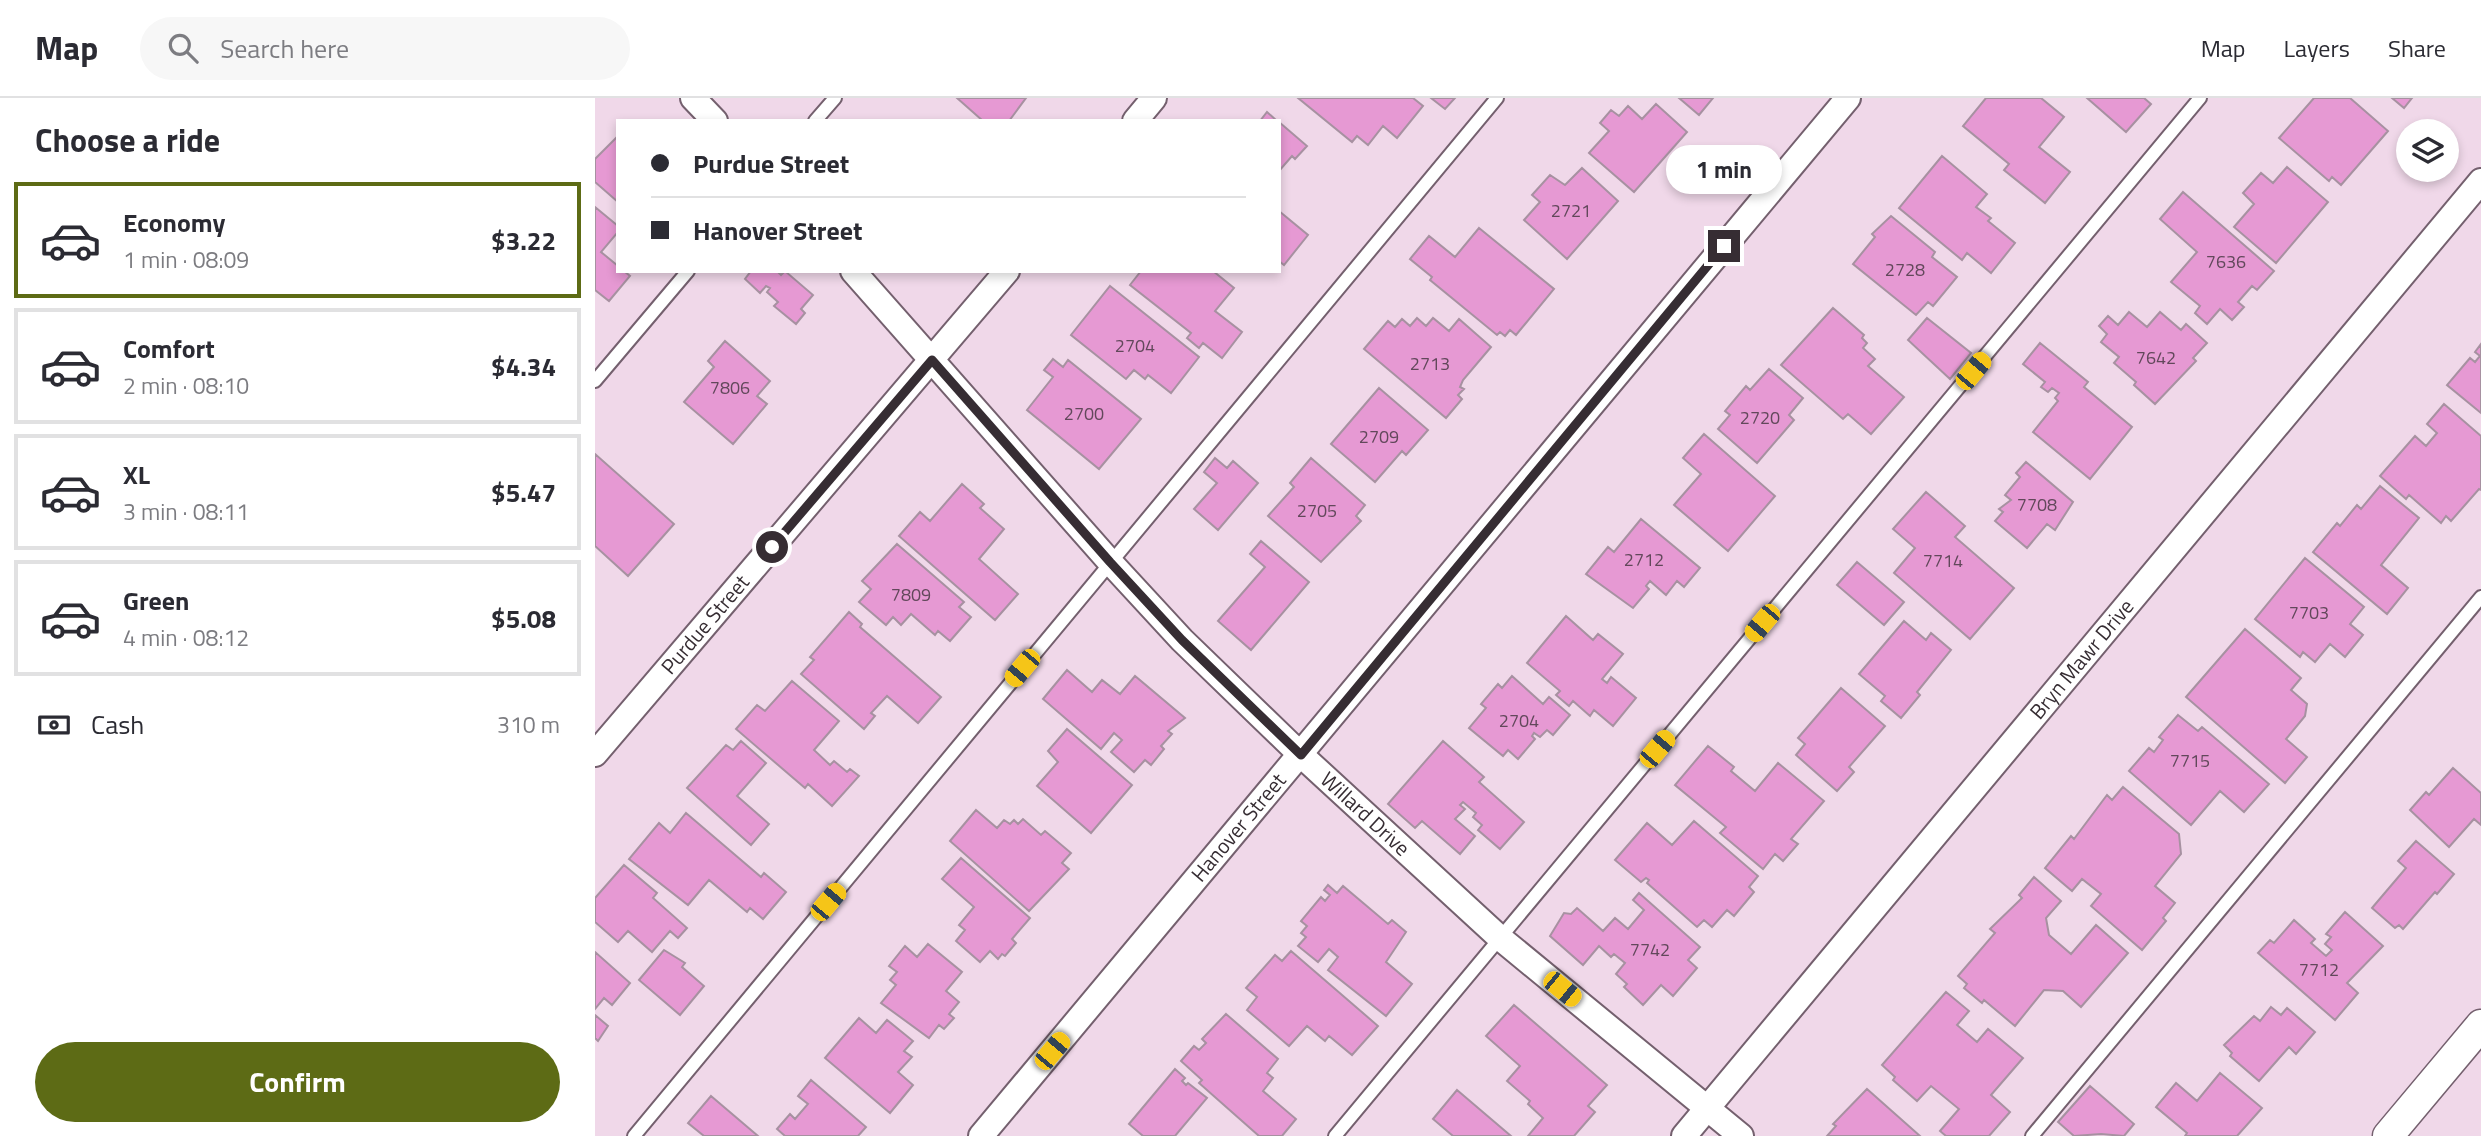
<!DOCTYPE html>
<html lang="en">
<head>
<meta charset="utf-8">
<style>
	:root { --surface:#fff; --page:#f7f7f7; --text:#2b2b33; --muted:#7c7c81; --line:#e1e1e2; --accent:#5d6b15 }
	body { margin:0; font-family:"Titillium Web",sans-serif; background:var(--page); color:var(--text); height:100vh; display:flex; flex-direction:column; font-size:26px; white-space:nowrap }
	* { box-sizing:border-box; margin:0 }
	p { font-size:23px; color:var(--muted) }
	.icon { flex:none; width:38px; height:38px; fill:none; stroke:currentColor; stroke-width:2; stroke-linecap:round; stroke-linejoin:round }
	.map { position:relative; flex:1; overflow:hidden }
	.side { display:flex; flex-direction:column; background:var(--surface); width:595px }
	.side>* { flex:none }
	.banner { position:absolute; left:21px; top:21px; width:665px; height:154px; border-radius:0px; box-shadow:0 4px 10px #0003; display:grid; align-content:center; height:154px; padding:0 35px; background:var(--surface) }
	.controls { position:absolute; left:1801px; top:21px; display:grid; gap:14px }
	.controls a { display:grid; place-items:center; width:63px; height:63px; border-radius:50%; background:var(--surface); box-shadow:0 4px 10px #0003; font-size:35px }
	.end { position:absolute; width:32px; height:32px; margin:-16px; border:9px solid #362d33; background:#fff; box-shadow:0 0 0 4px #fff }
	.from { border-radius:50% }
	.bubble { position:absolute; height:49px; border-radius:24px; background:var(--surface); box-shadow:0 4px 10px #0003; font-size:23px; font-weight:700; line-height:49px; text-align:center }
	.car { position:absolute; width:21px; height:42px; margin:-21px -10px; border-radius:9px; box-shadow:0 0 5px 2px #0007; background:linear-gradient(#f5c518 24%,#345 0 40%,#f5c518 0 76%,#345 0 86%,#f5c518 0) }
	.banner b { display:flex; align-items:center; gap:24px; height:66px; font-size:26px }
	.banner b+b { border-top:2px solid var(--line) }
	.banner i { width:18px; height:18px; background:var(--text) }
	ul { padding:0; list-style:none }
	li { display:flex; align-items:center; gap:21px; height:116px; margin:0 14px 10px; padding:0 21px; border:4px solid var(--line); border-radius:0px }
	li div { flex:1 }
	li b { display:block; font-size:26px }
	li em { font-style:normal; font-weight:700 }
	li.current { border-color:var(--accent) }
	li>.icon { width:63px; height:63px; stroke-width:1.5 }
	h2 { padding:0 35px; font-size:32px; line-height:84px }
	.pay { display:flex; align-items:center; gap:18px; height:77px; padding:0 35px; font-size:26px }
	.pay p { margin-inline-start:auto }
	.primary-button { display:flex; gap:14px; margin-top:auto; padding:14px 35px }
	.primary-button a { flex:1; height:80px; border-radius:42px; background:var(--accent); color:#fff; font-size:28px; font-weight:700; line-height:80px; text-align:center }
	header { display:flex; align-items:center; gap:42px; box-sizing:border-box; height:98px; padding:0 35px; background:var(--surface); border-bottom:2px solid var(--line) }
	header strong { font-size:33px }
	nav { display:flex; gap:38px; margin-inline-start:auto; font-size:24px }
	.search { width:490px; height:63px; background:var(--page); display:flex; align-items:center; gap:18px; box-sizing:border-box; padding:0 24px; border-radius:38px; color:var(--muted); font-size:26px }
	main { display:flex; flex:1; min-height:0 }
	.map>svg:first-child { display:block }
</style>
</head>
<body>
<header>
<strong>Map</strong>
<div class="search"><svg class="icon" aria-label="search" viewBox="0 0 24 24"><circle cx="10" cy="10" r="6"/><path d="M15 15l6 6"/></svg>Search here</div>
<nav><a>Map</a><a>Layers</a><a>Share</a></nav>
</header>
<main>
<section class="side">
<h2>Choose a ride</h2>
<ul>
<li class="current"><svg class="icon" aria-label="car" viewBox="0 0 24 24"><path d="M5 17H2v-5l4-1 3-4h7l3 4 3 1v5h-3M9 17h6M6 11h13"/><circle cx="7" cy="17" r="2"/><circle cx="17" cy="17" r="2"/></svg><div><b>Economy</b><p>1 min · 08:09</p></div><em>$3.22</em></li>
<li><svg class="icon" aria-label="car" viewBox="0 0 24 24"><path d="M5 17H2v-5l4-1 3-4h7l3 4 3 1v5h-3M9 17h6M6 11h13"/><circle cx="7" cy="17" r="2"/><circle cx="17" cy="17" r="2"/></svg><div><b>Comfort</b><p>2 min · 08:10</p></div><em>$4.34</em></li>
<li><svg class="icon" aria-label="car" viewBox="0 0 24 24"><path d="M5 17H2v-5l4-1 3-4h7l3 4 3 1v5h-3M9 17h6M6 11h13"/><circle cx="7" cy="17" r="2"/><circle cx="17" cy="17" r="2"/></svg><div><b>XL</b><p>3 min · 08:11</p></div><em>$5.47</em></li>
<li><svg class="icon" aria-label="car" viewBox="0 0 24 24"><path d="M5 17H2v-5l4-1 3-4h7l3 4 3 1v5h-3M9 17h6M6 11h13"/><circle cx="7" cy="17" r="2"/><circle cx="17" cy="17" r="2"/></svg><div><b>Green</b><p>4 min · 08:12</p></div><em>$5.08</em></li>
</ul>
<div class="pay"><svg class="icon" aria-label="cash" viewBox="0 0 24 24"><path d="M3 7h18v10H3z"/><circle cx="12" cy="12" r="2"/></svg>Cash<p>310 m</p></div>
<div class="primary-button"><a>Confirm</a></div>
</section>
<div class="map">
<svg width="1886" height="1038" viewBox="0 0 1886 1038">
	<rect width="100%" height="100%" fill="#f0d8e9"/>
	<path fill="#e699d3" stroke="#a791a1" stroke-width="2" d="M 362,0 L 431,0 L 414,23 L 388,23 Z
		M 703,0 L 818,0 L 828,8 L 802,40 L 788,28 L 773,47 L 762,38 L 757,44 Z
		M 836,0 L 860,0 L 850,11 Z
		M 1084,0 L 1118,0 L 1104,17 Z
		M 1391,0 L 1446,0 L 1469,19 L 1444,49 L 1475,74 L 1450,105 L 1409,72 L 1414,66 L 1368,28 Z
		M 1492,0 L 1549,0 L 1556,6 L 1531,34 Z
		M 1719,0 L 1755,0 L 1793,33 L 1746,87 L 1737,79 L 1734,83 L 1684,40 Z
		M 1797,0 L 1817,0 L 1809,10 Z
		M 1061,6 L 1092,34 L 1039,94 L 994,55 L 1014,33 L 1005,25 L 1016,12 L 1024,18 L 1033,8 L 1047,21 Z
		M 672,14 L 682,23 L 665,23 Z
		M 684,24 L 712,48 L 700,61 L 697,58 L 684,73 Z
		M 23,38 L 23,104 L 0,84 L 0,61 Z
		M 1347,58 L 1392,96 L 1381,109 L 1396,120 L 1393,123 L 1420,145 L 1396,175 L 1372,155 L 1367,162 L 1304,110 Z
		M 1692,69 L 1733,104 L 1681,165 L 1639,129 L 1659,106 L 1648,95 L 1666,75 L 1678,85 Z
		M 987,70 L 1023,103 L 972,161 L 929,122 L 945,104 L 937,97 L 955,77 L 970,87 Z
		M 1588,94 L 1679,173 L 1662,192 L 1657,188 L 1643,204 L 1649,209 L 1637,222 L 1625,211 L 1612,226 L 1600,215 L 1605,208 L 1576,184 L 1602,154 L 1565,121 Z
		M 0,109 L 23,128 L 23,134 L 6,154 L 23,168 L 23,173 L 29,173 L 35,178 L 14,203 L 0,192 Z
		M 684,113 L 713,137 L 689,167 L 684,163 Z
		M 1296,118 L 1340,154 L 1337,159 L 1362,179 L 1338,208 L 1333,204 L 1321,217 L 1258,166 L 1280,139 L 1277,136 Z
		M 884,130 L 959,191 L 921,237 L 915,232 L 910,238 L 905,234 L 902,237 L 835,182 L 837,179 L 815,161 L 834,138 L 860,159 Z
		M 156,173 L 182,173 L 186,177 L 190,173 L 218,197 L 206,211 L 210,215 L 201,226 L 179,208 L 183,204 L 172,194 L 175,190 L 171,188 L 165,195 L 150,181 Z
		M 546,173 L 618,173 L 639,190 L 620,213 L 647,234 L 627,260 L 608,245 L 604,250 L 592,240 L 596,235 L 535,187 Z
		M 515,188 L 604,259 L 576,295 L 553,277 L 550,281 L 539,272 L 531,281 L 476,237 Z
		M 1238,210 L 1269,237 L 1267,240 L 1272,245 L 1268,250 L 1280,261 L 1273,268 L 1309,299 L 1276,336 L 1253,316 L 1248,321 L 1186,267 Z
		M 1534,214 L 1552,229 L 1565,214 L 1586,232 L 1591,226 L 1612,245 L 1598,260 L 1601,263 L 1560,306 L 1539,287 L 1541,284 L 1519,265 L 1524,259 L 1506,244 L 1512,236 L 1504,228 L 1513,218 L 1523,227 Z
		M 822,220 L 831,228 L 838,220 L 854,233 L 864,221 L 896,249 L 868,282 L 865,289 L 869,291 L 863,297 L 867,301 L 851,320 L 769,251 L 793,223 L 800,229 L 807,221 L 815,228 Z
		M 1332,220 L 1376,255 L 1355,281 L 1313,242 Z
		M 130,243 L 175,283 L 162,298 L 172,306 L 138,346 L 89,304 L 119,269 L 113,263 Z
		M 1445,245 L 1493,284 L 1489,289 L 1537,329 L 1495,381 L 1438,334 L 1463,303 L 1460,300 L 1464,295 L 1457,290 L 1453,294 L 1446,289 L 1450,284 L 1428,266 Z
		M 1886,246 L 1886,315 L 1852,287 L 1875,260 L 1880,264 L 1885,258 L 1880,254 Z
		M 458,261 L 468,269 L 473,262 L 546,321 L 504,371 L 432,312 L 458,279 L 449,272 Z
		M 1174,271 L 1208,300 L 1194,317 L 1199,322 L 1162,365 L 1123,331 L 1135,317 L 1130,313 L 1151,288 L 1155,292 Z
		M 784,290 L 833,332 L 811,357 L 807,353 L 780,384 L 736,346 Z
		M 1849,306 L 1886,338 L 1886,392 L 1884,391 L 1856,423 L 1851,418 L 1846,425 L 1814,397 L 1811,401 L 1785,378 L 1820,338 L 1831,348 L 1842,335 L 1832,326 Z
		M 1109,336 L 1180,398 L 1133,453 L 1079,407 L 1106,376 L 1088,360 Z
		M 0,356 L 79,426 L 33,478 L 0,448 Z
		M 620,360 L 632,370 L 638,363 L 663,385 L 623,432 L 599,411 L 622,385 L 609,374 Z
		M 716,360 L 770,407 L 761,418 L 766,423 L 726,464 L 673,418 L 699,389 L 695,385 Z
		M 1431,364 L 1478,404 L 1460,432 L 1452,426 L 1432,450 L 1400,423 L 1408,414 L 1404,411 L 1416,402 L 1410,397 L 1425,379 L 1421,375 Z
		M 367,386 L 389,406 L 385,410 L 409,431 L 384,461 L 423,496 L 400,522 L 304,438 L 325,414 L 335,423 Z
		M 1785,388 L 1824,420 L 1786,467 L 1813,490 L 1792,516 L 1718,454 L 1742,425 L 1745,428 L 1762,407 L 1766,411 Z
		M 1331,394 L 1370,428 L 1360,439 L 1419,490 L 1375,541 L 1299,475 L 1320,450 L 1298,431 Z
		M 1046,421 L 1105,470 L 1089,489 L 1082,483 L 1071,497 L 1055,483 L 1051,488 L 1054,491 L 1038,510 L 991,476 L 1013,449 L 1019,454 Z
		M 666,443 L 714,484 L 656,552 L 623,523 L 670,469 L 655,456 Z
		M 302,446 L 369,504 L 364,509 L 376,519 L 355,543 L 343,533 L 340,537 L 316,516 L 306,527 L 298,519 L 291,527 L 264,504 L 276,491 L 267,483 Z
		M 1710,460 L 1769,509 L 1755,526 L 1768,537 L 1750,559 L 1735,546 L 1720,564 L 1708,554 L 1705,559 L 1660,521 Z
		M 1262,464 L 1309,504 L 1289,527 L 1242,487 Z
		M 254,514 L 267,526 L 265,529 L 346,599 L 323,625 L 292,598 L 276,615 L 280,618 L 269,631 L 206,576 L 219,562 L 215,559 Z
		M 971,518 L 998,542 L 1003,536 L 1028,556 L 1007,581 L 1012,585 L 1016,579 L 1041,600 L 1018,628 L 999,612 L 995,618 L 978,603 L 974,608 L 961,597 L 965,593 L 932,565 Z
		M 1309,523 L 1331,542 L 1336,535 L 1356,552 L 1322,594 L 1325,597 L 1306,620 L 1286,603 L 1290,598 L 1264,576 Z
		M 1650,531 L 1706,580 L 1696,592 L 1712,606 L 1710,618 L 1691,641 L 1712,659 L 1690,685 L 1591,599 Z
		M 472,572 L 497,594 L 507,582 L 525,596 L 540,578 L 590,620 L 573,633 L 577,636 L 566,648 L 569,651 L 556,667 L 550,662 L 539,674 L 516,654 L 527,642 L 519,635 L 506,651 L 448,601 Z
		M 917,578 L 948,606 L 954,599 L 975,617 L 958,637 L 952,632 L 945,639 L 939,635 L 937,638 L 940,641 L 923,661 L 913,652 L 908,658 L 874,630 L 891,610 L 886,606 L 903,586 L 907,590 Z
		M 197,583 L 244,623 L 219,652 L 235,667 L 239,663 L 252,674 L 255,671 L 264,678 L 237,708 L 213,686 L 210,690 L 141,631 L 162,607 L 170,613 Z
		M 1246,590 L 1290,628 L 1254,669 L 1259,674 L 1242,693 L 1201,657 L 1210,646 L 1203,640 Z
		M 1583,617 L 1603,633 L 1607,629 L 1674,686 L 1649,714 L 1625,693 L 1596,727 L 1534,673 L 1554,650 L 1559,654 L 1568,642 L 1564,639 Z
		M 472,631 L 537,687 L 496,735 L 442,688 L 463,664 L 453,653 Z
		M 146,643 L 171,665 L 142,698 L 174,726 L 156,747 L 92,690 L 131,647 L 138,652 Z
		M 848,643 L 889,679 L 884,684 L 929,724 L 905,751 L 883,732 L 887,727 L 878,719 L 881,715 L 868,704 L 865,707 L 870,711 L 860,721 L 880,738 L 865,756 L 827,723 L 820,730 L 793,706 Z
		M 1113,648 L 1139,669 L 1136,673 L 1160,693 L 1183,665 L 1229,703 L 1196,741 L 1203,746 L 1188,763 L 1180,756 L 1168,771 L 1125,735 L 1131,729 L 1080,687 Z
		M 1858,670 L 1886,695 L 1886,727 L 1879,721 L 1854,749 L 1815,712 L 1831,694 L 1834,697 Z
		M 1528,689 L 1584,736 L 1586,756 L 1560,788 L 1580,805 L 1568,820 L 1571,823 L 1547,852 L 1496,808 L 1506,796 L 1487,781 L 1477,793 L 1450,770 L 1476,738 L 1479,741 L 1512,697 L 1517,702 Z
		M 381,712 L 402,730 L 409,722 L 415,726 L 419,722 L 423,726 L 428,721 L 446,737 L 450,733 L 476,755 L 467,765 L 474,771 L 434,813 L 355,743 Z
		M 91,715 L 166,779 L 169,775 L 191,794 L 168,821 L 155,810 L 152,814 L 114,782 L 93,807 L 34,761 L 64,725 L 75,735 Z
		M 1099,723 L 1163,778 L 1154,789 L 1159,794 L 1139,818 L 1132,812 L 1117,829 L 1109,822 L 1102,829 L 1052,785 L 1054,782 L 1051,780 L 1046,784 L 1020,762 L 1052,725 L 1077,747 Z
		M 1821,743 L 1859,776 L 1842,796 L 1840,794 L 1808,831 L 1804,827 L 1800,830 L 1777,810 L 1811,770 L 1803,763 Z
		M 366,760 L 435,820 L 417,841 L 421,845 L 410,858 L 407,856 L 403,861 L 395,853 L 385,864 L 361,843 L 370,832 L 364,827 L 379,809 L 347,781 Z
		M 29,767 L 62,795 L 58,800 L 92,830 L 83,840 L 75,833 L 57,854 L 33,833 L 23,844 L 0,824 L 0,800 Z
		M 1439,779 L 1466,803 L 1451,820 L 1454,837 L 1476,856 L 1501,827 L 1533,855 L 1486,909 L 1468,893 L 1449,892 L 1420,928 L 1389,902 L 1387,905 L 1369,890 L 1372,886 L 1363,878 L 1400,835 L 1395,831 L 1427,800 L 1424,797 Z
		M 733,787 L 742,795 L 748,788 L 793,826 L 797,822 L 811,834 L 791,864 L 817,886 L 791,918 L 733,872 L 743,859 L 734,851 L 723,864 L 703,848 L 711,839 L 706,835 L 712,828 L 706,823 L 726,799 L 730,803 L 735,797 L 729,792 Z
		M 1044,795 L 1105,849 L 1093,862 L 1102,870 L 1078,898 L 1066,887 L 1048,907 L 1029,889 L 1032,886 L 1021,876 L 1030,865 L 1019,856 L 1016,859 L 1004,848 L 988,867 L 955,838 L 969,815 L 976,816 L 982,810 L 1008,833 L 1020,820 L 1033,831 L 1049,812 L 1038,802 Z
		M 1750,814 L 1788,848 L 1752,885 L 1763,895 L 1740,922 L 1663,855 L 1675,842 L 1679,845 L 1699,822 L 1720,841 L 1716,845 L 1731,858 L 1737,852 L 1730,846 L 1736,839 L 1731,836 Z
		M 333,846 L 367,874 L 351,893 L 364,904 L 354,916 L 359,920 L 349,931 L 344,927 L 334,940 L 286,905 L 301,887 L 295,882 L 302,874 L 294,868 L 310,848 L 322,859 Z
		M 69,852 L 90,865 L 87,869 L 109,888 L 85,917 L 44,882 Z
		M 696,853 L 783,928 L 757,957 L 734,938 L 730,943 L 712,928 L 694,948 L 652,912 L 662,899 L 651,890 L 680,857 L 687,863 Z
		M 0,854 L 35,885 L 17,907 L 9,900 L 0,911 Z
		M 1351,894 L 1374,913 L 1362,927 L 1382,944 L 1393,931 L 1428,960 L 1396,997 L 1415,1014 L 1394,1038 L 1351,1038 L 1345,1033 L 1364,1011 L 1336,988 L 1322,1003 L 1298,982 L 1300,979 L 1287,967 Z
		M 919,907 L 1012,987 L 993,1008 L 1000,1014 L 979,1038 L 933,1038 L 948,1020 L 933,1006 L 935,1003 L 912,983 L 925,968 L 891,938 Z
		M 1676,909 L 1686,917 L 1692,910 L 1720,934 L 1701,956 L 1694,949 L 1664,983 L 1635,958 L 1637,955 L 1629,947 L 1659,918 L 1665,923 Z
		M 631,916 L 683,961 L 672,975 L 678,980 L 668,993 L 701,1021 L 687,1038 L 664,1038 L 604,985 L 607,982 L 586,963 L 599,948 L 604,952 L 611,945 L 607,941 Z
		M 0,917 L 13,928 L 3,943 L 0,940 Z
		M 264,920 L 281,935 L 292,922 L 318,943 L 309,953 L 317,959 L 303,974 L 318,987 L 295,1015 L 230,960 Z
		M 580,971 L 590,980 L 587,983 L 591,987 L 593,985 L 612,1000 L 580,1038 L 548,1038 L 534,1026 Z
		M 1625,975 L 1667,1010 L 1642,1038 L 1590,1038 L 1592,1035 L 1561,1009 L 1581,985 L 1602,1003 Z
		M 216,982 L 271,1029 L 263,1038 L 190,1038 L 182,1031 L 195,1016 L 200,1021 L 213,1006 L 203,998 Z
		M 1495,988 L 1539,1026 L 1529,1038 L 1506,1036 L 1479,1038 L 1463,1024 Z
		M 1272,991 L 1325,1038 L 1232,1038 L 1241,1028 L 1238,1026 Z
		M 862,992 L 916,1038 L 858,1038 L 838,1021 Z
		M 116,998 L 163,1038 L 109,1038 L 93,1025 Z"/>
	<g fill="none" stroke-linecap="round" stroke-linejoin="round">
		<g stroke="#74606e" stroke-width="16">
			<path id="service" d="M 220,23 L 240,0
				M 0,283 L 93,173
				M 39,1038 L 902,0
				M 740,1038 L 1605,0
				M 1437,1038 L 1886,499"/>
		</g>
		<g stroke="#74606e" stroke-width="28">
			<g id="minor">
				<path d="M 98,0 L 120,23"/>
				<path d="M 540,23 L 559,0"/>
				<path id="s1" d="M 258,173 L 515,464 L 587,542 L 706,657 L 905,840 L 1146,1038"/>
				<path id="s2" d="M 0,656 L 412,173"/>
				<path id="s3" d="M 386,1038 L 1253,0"/>
				<path id="s4" d="M 1089,1038 L 1886,83"/>
			</g>
		</g>
		<g stroke="#74606e" stroke-width="33">
			<path id="tertiary" d="M 1793,1038 L 1886,927"/>
		</g>
		<use href="#service" stroke="#fff" stroke-width="12"/>
		<use href="#minor" stroke="#fff" stroke-width="24"/>
		<use href="#tertiary" stroke="#fff" stroke-width="30"/>
	</g>
	<g fill="none" stroke-linecap="round" stroke-linejoin="round">
		<path stroke="#362d33" stroke-width="9" d="M 177,449 L 337,262 L 515,464 L 587,542 L 706,657 L 1129,148"/>
	</g>
	<g text-anchor="middle" stroke-width="7" stroke-linejoin="round" paint-order="stroke">
		<g font-size="18" fill="#62485b">
			<text x="976" y="119">2721</text>
			<text x="1631" y="170">7636</text>
			<text x="1310" y="178">2728</text>
			<text x="540" y="254">2704</text>
			<text x="1561" y="266">7642</text>
			<text x="835" y="272">2713</text>
			<text x="135" y="296">7806</text>
			<text x="489" y="322">2700</text>
			<text x="1165" y="326">2720</text>
			<text x="784" y="345">2709</text>
			<text x="1442" y="413">7708</text>
			<text x="722" y="419">2705</text>
			<text x="1049" y="468">2712</text>
			<text x="1348" y="469">7714</text>
			<text x="316" y="503">7809</text>
			<text x="1714" y="521">7703</text>
			<text x="924" y="629">2704</text>
			<text x="1595" y="669">7715</text>
			<text x="1055" y="858">7742</text>
			<text x="1724" y="878">7712</text>
		</g>
		<g font-size="21" fill="#362d33" stroke="#fff">
			<text dy="7" stroke="none"><textPath href="#s2" startOffset="170">Purdue Street</textPath></text>
			<text dy="7" stroke="none"><textPath href="#s4" startOffset="621">Bryn Mawr Drive</textPath></text>
			<text dy="7" stroke="none"><textPath href="#s1" startOffset="747">Willard Drive</textPath></text>
			<text dy="7" stroke="none"><textPath href="#s3" startOffset="402">Hanover Street</textPath></text>
		</g>
	</g>
</svg>
<div class="controls">
<a><svg class="icon" aria-label="layers" viewBox="0 0 24 24"><path d="M12 4l9 5-9 5-9-5zM3 14l9 5 9-5"/></svg></a>
</div>
<i class="end from" style="left:177px;top:449px"></i>
<i class="end" style="left:1129px;top:148px"></i>
<div class="bubble" style="left:1071px;top:47px;width:116px">1 min</div>
<i class="car" style="left:1378px;top:273px;rotate:40deg"></i>
<i class="car" style="left:1167px;top:525px;rotate:220deg"></i>
<i class="car" style="left:427px;top:570px;rotate:220deg"></i>
<i class="car" style="left:1062px;top:651px;rotate:40deg"></i>
<i class="car" style="left:233px;top:804px;rotate:40deg"></i>
<i class="car" style="left:967px;top:891px;rotate:129deg"></i>
<i class="car" style="left:457px;top:953px;rotate:40deg"></i>
<div class="banner">
<b><i class="from"></i>Purdue Street</b>
<b><i></i>Hanover Street</b>
</div>
</div>
</main>
</body>
</html>
